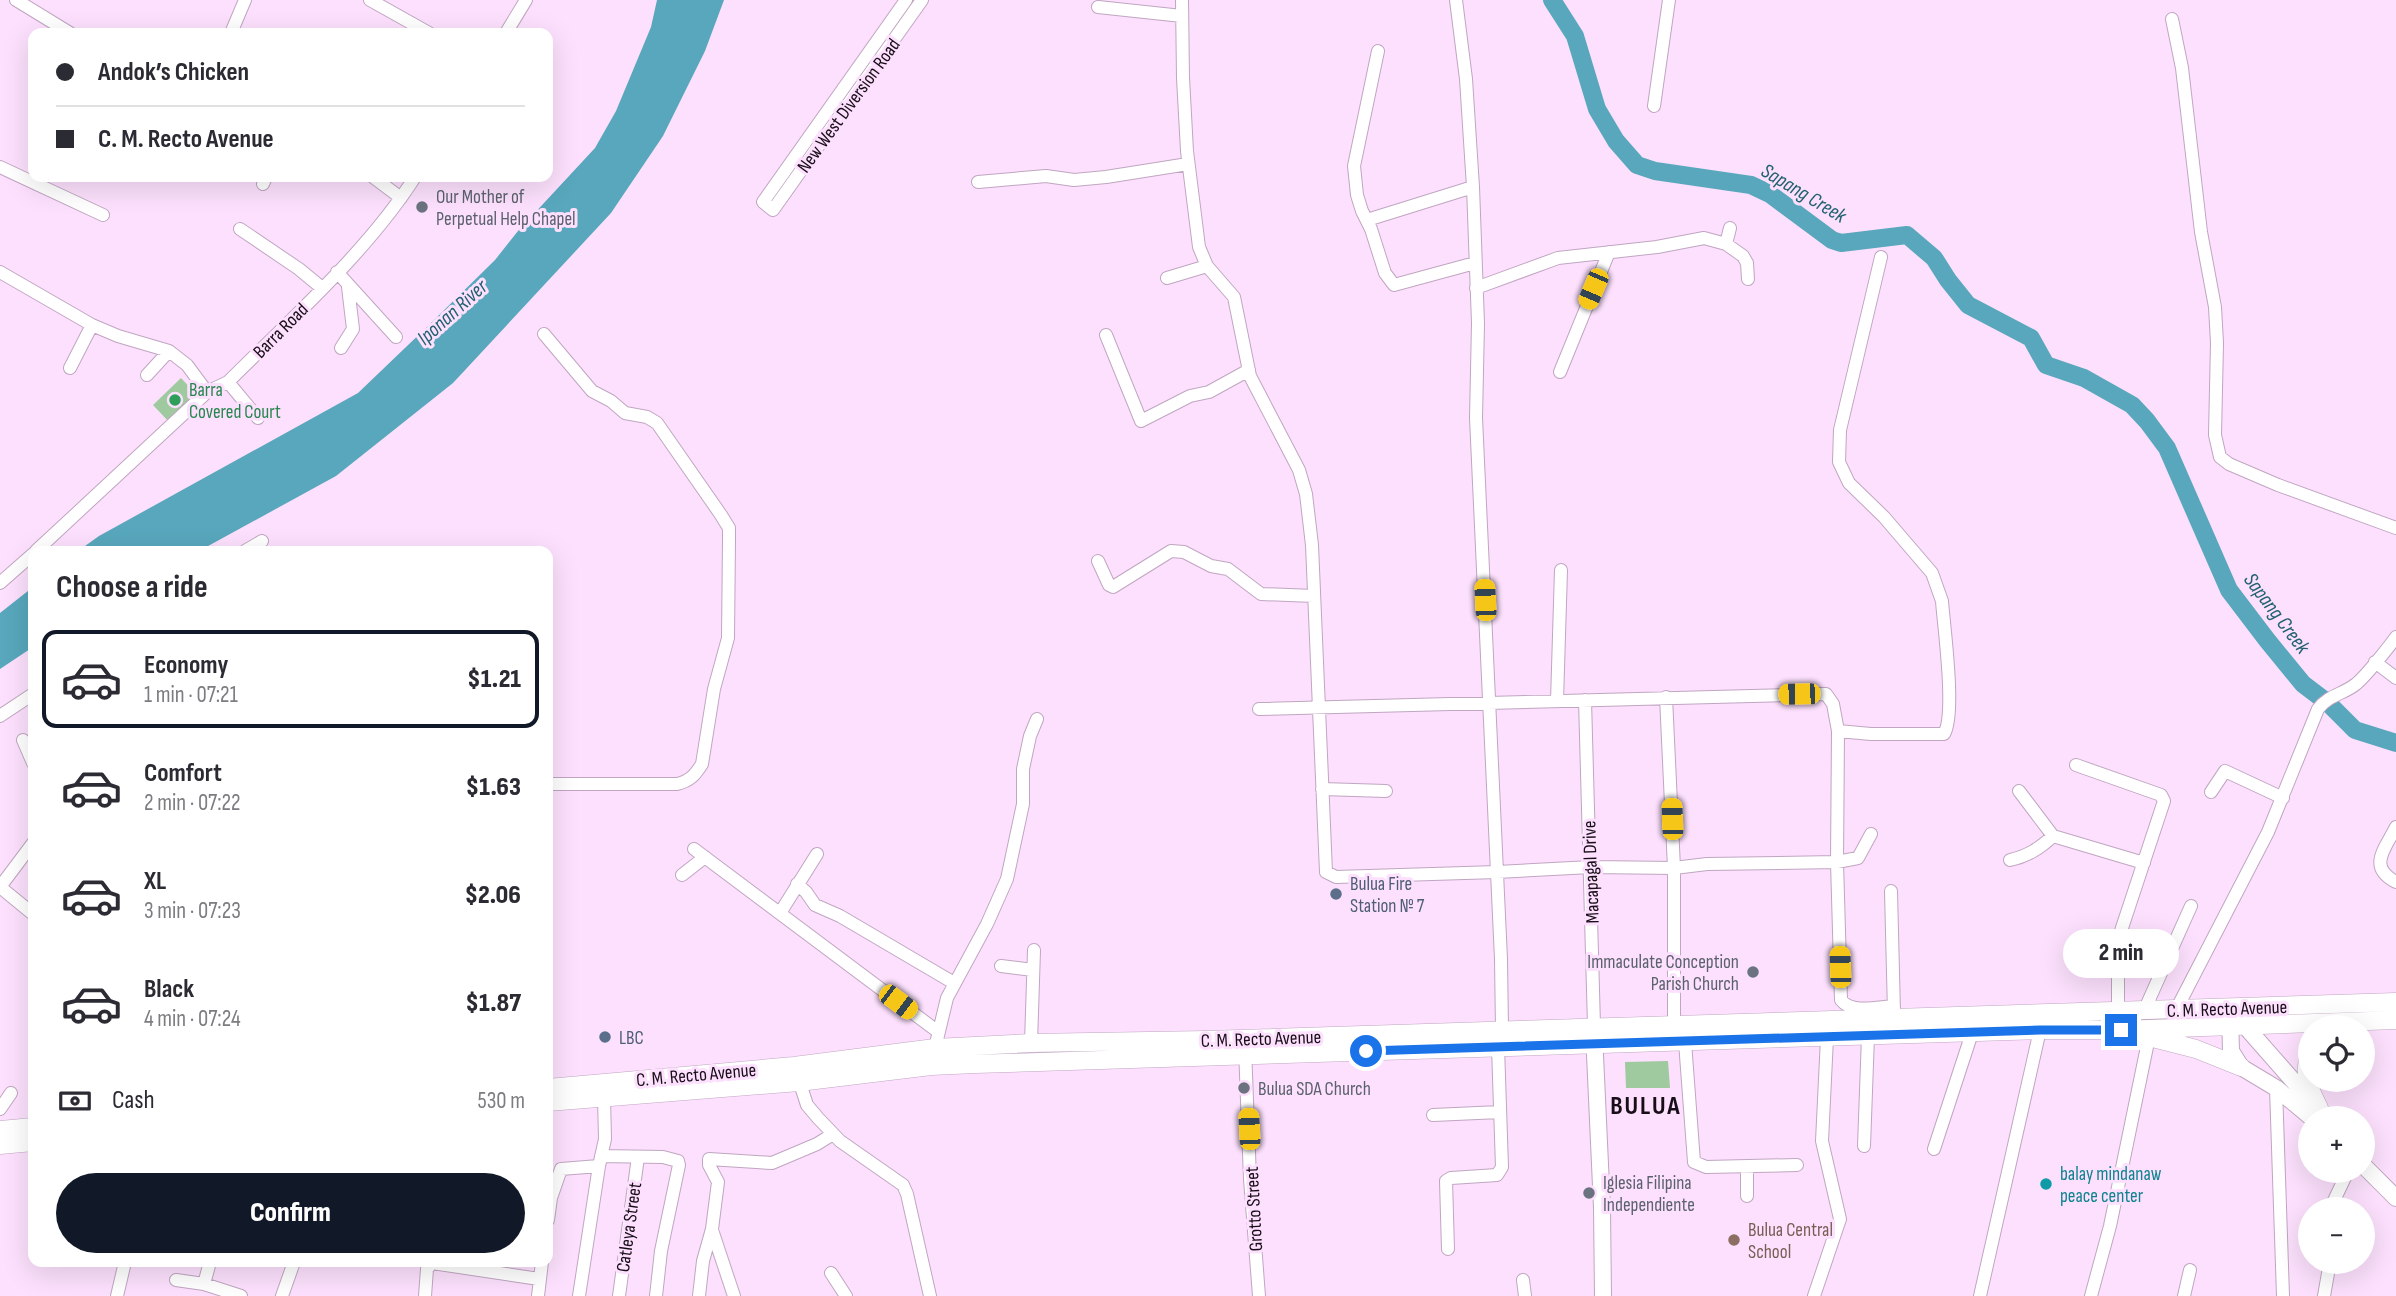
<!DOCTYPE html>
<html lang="en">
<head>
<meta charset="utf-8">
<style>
	:root { --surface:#fff; --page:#f7f7f7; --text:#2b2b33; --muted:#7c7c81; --line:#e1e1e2; --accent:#111827 }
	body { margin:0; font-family:"Sofia Sans Condensed",sans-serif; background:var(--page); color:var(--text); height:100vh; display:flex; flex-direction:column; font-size:26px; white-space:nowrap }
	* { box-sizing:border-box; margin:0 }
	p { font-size:23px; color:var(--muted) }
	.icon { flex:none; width:38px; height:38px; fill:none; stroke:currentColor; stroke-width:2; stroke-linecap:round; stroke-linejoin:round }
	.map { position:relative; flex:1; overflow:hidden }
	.details { position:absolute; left:28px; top:546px; width:525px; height:721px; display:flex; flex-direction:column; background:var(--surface); border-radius:14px; box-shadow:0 7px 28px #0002 }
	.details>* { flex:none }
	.top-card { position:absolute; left:28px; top:28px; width:525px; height:154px; border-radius:14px; box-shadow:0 7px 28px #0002; display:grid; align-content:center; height:154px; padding:0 28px; background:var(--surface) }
	.buttons { position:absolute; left:2298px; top:1015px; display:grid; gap:14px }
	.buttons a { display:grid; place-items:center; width:77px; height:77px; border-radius:50%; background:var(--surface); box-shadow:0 7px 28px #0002; font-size:35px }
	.end { position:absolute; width:32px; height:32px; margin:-16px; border:9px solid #1a73e8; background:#fff; box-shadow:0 0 0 4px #fff }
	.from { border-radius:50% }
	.bubble { position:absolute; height:49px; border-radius:24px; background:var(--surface); box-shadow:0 7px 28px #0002; font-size:23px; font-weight:800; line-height:49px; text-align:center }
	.car { position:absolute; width:21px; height:42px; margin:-21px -10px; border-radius:9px; box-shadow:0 0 5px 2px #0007; background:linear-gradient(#f5c518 24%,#345 0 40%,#f5c518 0 76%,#345 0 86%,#f5c518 0) }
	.top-card b { display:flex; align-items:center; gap:24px; height:66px; font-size:26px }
	.top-card b+b { border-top:2px solid var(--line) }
	.top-card i { width:18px; height:18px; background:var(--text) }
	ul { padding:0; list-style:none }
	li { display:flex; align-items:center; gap:21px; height:98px; margin:0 14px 10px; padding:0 14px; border:4px solid transparent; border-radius:14px }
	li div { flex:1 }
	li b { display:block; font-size:26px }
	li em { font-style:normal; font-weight:800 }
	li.current { border-color:var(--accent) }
	li>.icon { width:63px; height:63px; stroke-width:1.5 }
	h2 { padding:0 28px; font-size:32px; line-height:84px }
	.pay { display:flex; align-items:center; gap:18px; height:77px; padding:0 28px; font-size:26px }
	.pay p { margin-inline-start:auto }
	.primary-button { display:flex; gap:14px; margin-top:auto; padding:14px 28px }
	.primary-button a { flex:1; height:80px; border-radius:42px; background:var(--accent); color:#fff; font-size:28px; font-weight:800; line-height:80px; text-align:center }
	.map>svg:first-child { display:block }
</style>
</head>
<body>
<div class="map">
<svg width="2396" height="1296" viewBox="0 0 2396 1296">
	<rect width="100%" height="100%" fill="#fce0fd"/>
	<path fill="#9fc99e" d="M 181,378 L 198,396 L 170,423 L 153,405 Z
		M 1668,1061 L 1670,1088 L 1626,1088 L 1625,1062 Z"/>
	<path fill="#58a7bc" d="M 657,0 L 724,0 L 705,51 L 663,136 L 611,213 L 453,383 L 336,476 L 199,551 L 78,551 L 99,536 L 358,393 L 430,324 L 495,260 L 518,231 L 595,148 L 616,111 L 651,27 Z
		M 33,587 L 33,647 L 0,669 L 0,613 Z"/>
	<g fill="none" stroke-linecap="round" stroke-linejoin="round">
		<path stroke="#58a7bc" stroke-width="18" d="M 1552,0 L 1575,36 L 1597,109 L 1616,141 L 1637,165 L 1655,171 L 1751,185 L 1770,194 L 1832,240 L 1841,243 L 1907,235 L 1934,258 L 1948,280 L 1968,305 L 2031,338 L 2046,365 L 2084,378 L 2132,405 L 2147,421 L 2167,448 L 2229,590 L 2267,640 L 2303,684 L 2328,703 L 2355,730 L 2396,743"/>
		<g stroke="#c0a6c1" stroke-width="14">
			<path id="minor" d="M 16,0 L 70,33
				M 370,0 L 429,33
				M 906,0 L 763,202 L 773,210 L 922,0
				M 1182,0 L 1183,78 L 1187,151 L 1199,247 L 1207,266 L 1234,297 L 1250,376 L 1299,470 L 1306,494 L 1312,545 L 1326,872 L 1336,877 L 1497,872 L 1591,867 L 1674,868 L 1707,864 L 1837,862 L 1858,858 L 1871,834
				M 1456,0 L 1466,79 L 1473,187 L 1478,323 L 1476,418 L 1501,959 L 1502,1029
				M 1098,7 L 1182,16
				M 2172,19 L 2182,68 L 2201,232 L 2215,307 L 2217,343 L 2215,435 L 2220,457 L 2229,464 L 2278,485 L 2396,528
				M 231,33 L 245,0
				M 506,33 L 526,0
				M 1378,51 L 1354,166 L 1357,195 L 1362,211 L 1371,229 L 1385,273 L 1394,285 L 1475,263
				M 1654,106 L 1669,0
				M 0,167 L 103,215
				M 373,177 L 401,198
				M 978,182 L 1046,176 L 1074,180 L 1106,177 L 1188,164
				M 263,184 L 266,177
				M 1367,220 L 1473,187
				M 240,229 L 299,269 L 322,288
				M 1726,244 L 1730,228
				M 0,272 L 92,325 L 118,336 L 169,351 L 187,365 L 207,392
				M 337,272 L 396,337
				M 1167,278 L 1207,266
				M 1476,288 L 1558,258 L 1657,247 L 1704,238 L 1726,244 L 1743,256 L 1747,263 L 1748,279
				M 544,334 L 592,391 L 611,401 L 625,413 L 647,417 L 657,423 L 721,515 L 729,528 L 729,540 L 728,638 L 714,689 L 702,764 C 695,775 690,781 677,784 L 548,784
				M 1106,335 L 1141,421 L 1190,396 L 1209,392 L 1249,370
				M 341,348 L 353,329 L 348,287
				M 70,368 L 92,325
				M 1560,372 L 1609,252
				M 147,375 L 169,351
				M 228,382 L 258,418
				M 36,551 L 207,392 L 228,382 C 291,319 367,252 415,177
				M 245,551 L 262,541
				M 1098,561 L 1109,585 L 1113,587 L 1171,551 L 1184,552 L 1211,566 L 1228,569 L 1261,594 L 1314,596
				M 0,583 L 33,554
				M 2375,662 L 2396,678
				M 1666,697 L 1674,868 L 1674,1024
				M 1585,700 L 1594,1026
				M 1557,701 L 1561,570
				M 1259,709 L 1826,694 L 1833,704 L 1838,731 L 1837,862 L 1841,1000 C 1852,1014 1877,1007 1894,1006
				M 0,716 L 33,694
				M 1838,731 L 1871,734 L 1944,734 C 1956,714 1944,628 1942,601 L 1932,573 L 1884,517 L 1849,483 L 1839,462 L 1840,430 L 1881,257
				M 23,740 L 33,763
				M 2076,765 L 2161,795 L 2164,801 L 2118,940 L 2118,1011
				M 1322,789 L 1386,791
				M 2019,791 L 2053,836 L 2144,863
				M 2211,792 L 2225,771 L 2283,798
				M 2396,827 C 2385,849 2367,867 2396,882
				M 33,843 L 0,887 L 33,914
				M 694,849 L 937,1031
				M 2010,860 C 2028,856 2040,848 2053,836
				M 682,875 L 705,857
				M 797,884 L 806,892 L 815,905 L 840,916 L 954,983
				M 1891,891 L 1894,1013
				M 780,913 L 817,854
				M 1001,966 L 1033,970
				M 2176,1010 L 2268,832 L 2318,709 C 2328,695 2344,694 2356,684 C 2365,677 2388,648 2396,637
				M 2144,1011 L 2191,906
				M 1685,1042 L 1694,1162 L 1706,1167 L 1797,1165
				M 1031,1043 L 1034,950
				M 935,1048 L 947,998 L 987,924 L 1007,879 L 1023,804 L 1023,769 L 1030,736 L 1037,719
				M 1245,1048 L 1250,1179 L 1259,1296
				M 797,1074 L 807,1105 L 818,1118 L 840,1141 L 903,1185 L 907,1194 L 930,1296
				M 2276,1088 L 2283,1296
				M 0,1109 L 11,1093
				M 1433,1115 L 1500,1112
				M 1864,1146 L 1868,1036
				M 1934,1149 L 1972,1033
				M 601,1156 L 663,1157 L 678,1161 L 679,1165 L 661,1251 L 656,1296
				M 1747,1196 L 1747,1167
				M 2330,1209 L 2348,1171
				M 548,1220 L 551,1198 L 561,1169 L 599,1166
				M 712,1230 L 734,1296
				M 1448,1249 L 1446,1181 L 1451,1178 L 1497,1175 L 1502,1167 L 1498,1047
				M 831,1273 L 846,1296
				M 176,1280 L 204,1284 L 241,1296
				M 1523,1280 L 1525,1296
				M 204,1284 L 210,1262
				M 117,1296 L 125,1262
				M 282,1296 L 294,1262
				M 425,1296 L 427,1269 L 432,1263 L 539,1279
				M 538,1296 L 542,1262
				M 579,1296 L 599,1166 L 605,1139 L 604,1098
				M 619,1296 L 638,1157
				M 699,1296 L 703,1261 L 712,1229 L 718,1182 L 709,1165 L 709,1159 L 772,1163 L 817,1144 L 833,1134
				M 1814,1296 L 1840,1219 L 1822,1141 L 1827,1038
				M 1980,1296 L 2040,1030
				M 2091,1296 L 2110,1226 L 2149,1037
				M 2184,1296 L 2190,1270
				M 2324,1296 L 2330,1262"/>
		</g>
		<g stroke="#c0a6c1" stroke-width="18">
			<path id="major" d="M 2230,1014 L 2231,1051 L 2241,1067 L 2276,1088 L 2312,1118
				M 2238,1018 L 2326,1118
				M 1594,1033 L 1602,1208 L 1603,1296
				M 2362,1164 L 2396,1198"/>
		</g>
		<g stroke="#c0a6c1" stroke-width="19">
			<path id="highway" d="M 2141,1035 L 2196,1049 L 2241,1067
				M 2310,1054 C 2302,1075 2310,1090 2319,1108
				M 548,1088 L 794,1066 L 935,1048 L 1031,1043 L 1206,1040 L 2396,1002
				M 548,1102 L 799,1082 L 931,1066 L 975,1064 L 2040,1030 L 2121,1030 L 2396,1020
				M 0,1130 L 33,1127
				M 0,1145 L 33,1142"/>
		</g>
		<use href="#minor" stroke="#fff" stroke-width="12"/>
		<use href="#major" stroke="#fff" stroke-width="16"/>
		<use href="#highway" stroke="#fff" stroke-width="18"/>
	</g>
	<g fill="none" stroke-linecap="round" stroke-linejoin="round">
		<path stroke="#1a73e8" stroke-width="9" d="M 1366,1051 L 2040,1030 L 2121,1030"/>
	</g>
	<g fill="#6b7280" stroke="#fce0fd" stroke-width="2.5">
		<circle cx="422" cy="207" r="7"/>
		<circle cx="1753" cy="972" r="7"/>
		<circle cx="1244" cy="1088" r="7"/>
		<circle cx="1589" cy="1193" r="7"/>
	</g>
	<circle fill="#2e9e5b" stroke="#fce0fd" stroke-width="2.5" cx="175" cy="400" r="7"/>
	<g fill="#5c6f8a" stroke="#fce0fd" stroke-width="2.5">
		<circle cx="1336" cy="894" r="7"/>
		<circle cx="605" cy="1037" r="7"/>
	</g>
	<circle fill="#0f9aa8" stroke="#fce0fd" stroke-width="2.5" cx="2046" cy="1184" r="7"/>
	<circle fill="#8d6e63" stroke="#fce0fd" stroke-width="2.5" cx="1734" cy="1240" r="7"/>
	<g text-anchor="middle" stroke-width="6" stroke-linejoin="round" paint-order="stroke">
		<g font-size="19" fill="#170e17" stroke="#fce0fd">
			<text transform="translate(848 105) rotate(-54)" y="7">New West Diversion Road</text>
			<text transform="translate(280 330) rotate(-45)" y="7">Barra Road</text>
			<text transform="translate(1590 872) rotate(-92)" y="7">Macapagal Drive</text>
			<text transform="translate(2227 1008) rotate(-2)" y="7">C. M. Recto Avenue</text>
			<text transform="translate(1261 1038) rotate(-2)" y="7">C. M. Recto Avenue</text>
			<text transform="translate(696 1074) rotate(-5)" y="7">C. M. Recto Avenue</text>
			<text transform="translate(1253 1209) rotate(-93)" y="7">Grotto Street</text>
			<text transform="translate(628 1227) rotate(-82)" y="7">Catleya Street</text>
		</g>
		<g font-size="19" fill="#5b616d" stroke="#fce0fd" text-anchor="start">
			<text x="436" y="203">Our Mother of<tspan x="436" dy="22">Perpetual Help Chapel</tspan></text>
			<text x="1739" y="968" text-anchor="end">Immaculate Conception<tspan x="1739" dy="22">Parish Church</tspan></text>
			<text x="1258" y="1095">Bulua SDA Church</text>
			<text x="1603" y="1189">Iglesia Filipina<tspan x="1603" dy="22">Independiente</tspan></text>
		</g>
		<g font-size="19" fill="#27864d" stroke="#fce0fd" text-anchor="start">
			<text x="189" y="396">Barra<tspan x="189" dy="22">Covered Court</tspan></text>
		</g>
		<g font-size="19" fill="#4e5e75" stroke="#fce0fd" text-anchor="start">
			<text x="1350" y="890">Bulua Fire<tspan x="1350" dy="22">Station № 7</tspan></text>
			<text x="619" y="1044">LBC</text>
		</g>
		<g font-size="19" fill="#0d838f" stroke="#fce0fd" text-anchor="start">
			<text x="2060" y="1180">balay mindanaw<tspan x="2060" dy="22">peace center</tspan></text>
		</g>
		<g font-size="19" fill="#785e54" stroke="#fce0fd" text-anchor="start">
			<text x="1748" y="1236">Bulua Central<tspan x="1748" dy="22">School</tspan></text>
		</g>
		<g font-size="21" font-style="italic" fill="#216170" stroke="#fce0fd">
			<text transform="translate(1804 193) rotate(31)" y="7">Sapang Creek</text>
			<text transform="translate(452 312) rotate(-42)" y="7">Iponan River</text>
			<text transform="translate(2277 613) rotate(53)" y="7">Sapang Creek</text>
		</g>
		<g font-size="26" font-weight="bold" letter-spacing="2" fill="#170e17" stroke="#fce0fd">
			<text x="1646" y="1114">BULUA</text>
		</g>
	</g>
</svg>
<div class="buttons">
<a><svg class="icon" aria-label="locate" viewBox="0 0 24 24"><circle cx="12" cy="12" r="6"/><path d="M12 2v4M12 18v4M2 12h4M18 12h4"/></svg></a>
<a>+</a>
<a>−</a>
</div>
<i class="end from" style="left:1366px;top:1051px"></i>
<i class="end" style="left:2121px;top:1030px"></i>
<div class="bubble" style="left:2063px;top:929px;width:116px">2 min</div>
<i class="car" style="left:1593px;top:289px;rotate:203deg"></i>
<i class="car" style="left:1485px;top:600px;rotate:357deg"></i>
<i class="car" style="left:1799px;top:694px;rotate:269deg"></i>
<i class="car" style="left:1672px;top:819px;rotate:358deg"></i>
<i class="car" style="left:1840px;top:967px;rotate:358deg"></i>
<i class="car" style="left:898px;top:1002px;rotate:127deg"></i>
<i class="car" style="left:1249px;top:1129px;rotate:357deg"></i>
<div class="top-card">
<b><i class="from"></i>Andok’s Chicken</b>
<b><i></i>C. M. Recto Avenue</b>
</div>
<section class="details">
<h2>Choose a ride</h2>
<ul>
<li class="current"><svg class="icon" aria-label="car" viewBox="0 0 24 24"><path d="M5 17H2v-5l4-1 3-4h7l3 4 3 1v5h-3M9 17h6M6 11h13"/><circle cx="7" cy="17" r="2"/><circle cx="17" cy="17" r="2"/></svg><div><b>Economy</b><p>1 min · 07:21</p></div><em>$1.21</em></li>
<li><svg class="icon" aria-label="car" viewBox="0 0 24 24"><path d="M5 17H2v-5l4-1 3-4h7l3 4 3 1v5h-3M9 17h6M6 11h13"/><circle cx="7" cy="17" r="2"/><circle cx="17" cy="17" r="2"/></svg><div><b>Comfort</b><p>2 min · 07:22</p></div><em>$1.63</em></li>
<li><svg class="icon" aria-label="car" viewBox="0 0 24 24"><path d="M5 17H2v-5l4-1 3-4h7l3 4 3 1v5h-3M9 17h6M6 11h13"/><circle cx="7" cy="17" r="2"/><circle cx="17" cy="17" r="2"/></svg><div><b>XL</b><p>3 min · 07:23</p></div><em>$2.06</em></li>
<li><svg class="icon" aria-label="car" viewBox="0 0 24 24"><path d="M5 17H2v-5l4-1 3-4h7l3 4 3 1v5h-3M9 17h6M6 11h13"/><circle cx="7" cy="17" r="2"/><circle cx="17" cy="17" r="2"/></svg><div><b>Black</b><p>4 min · 07:24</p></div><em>$1.87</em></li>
</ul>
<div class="pay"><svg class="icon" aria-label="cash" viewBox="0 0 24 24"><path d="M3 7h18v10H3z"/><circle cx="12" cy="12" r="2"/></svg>Cash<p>530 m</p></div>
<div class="primary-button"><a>Confirm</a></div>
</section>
</div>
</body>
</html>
